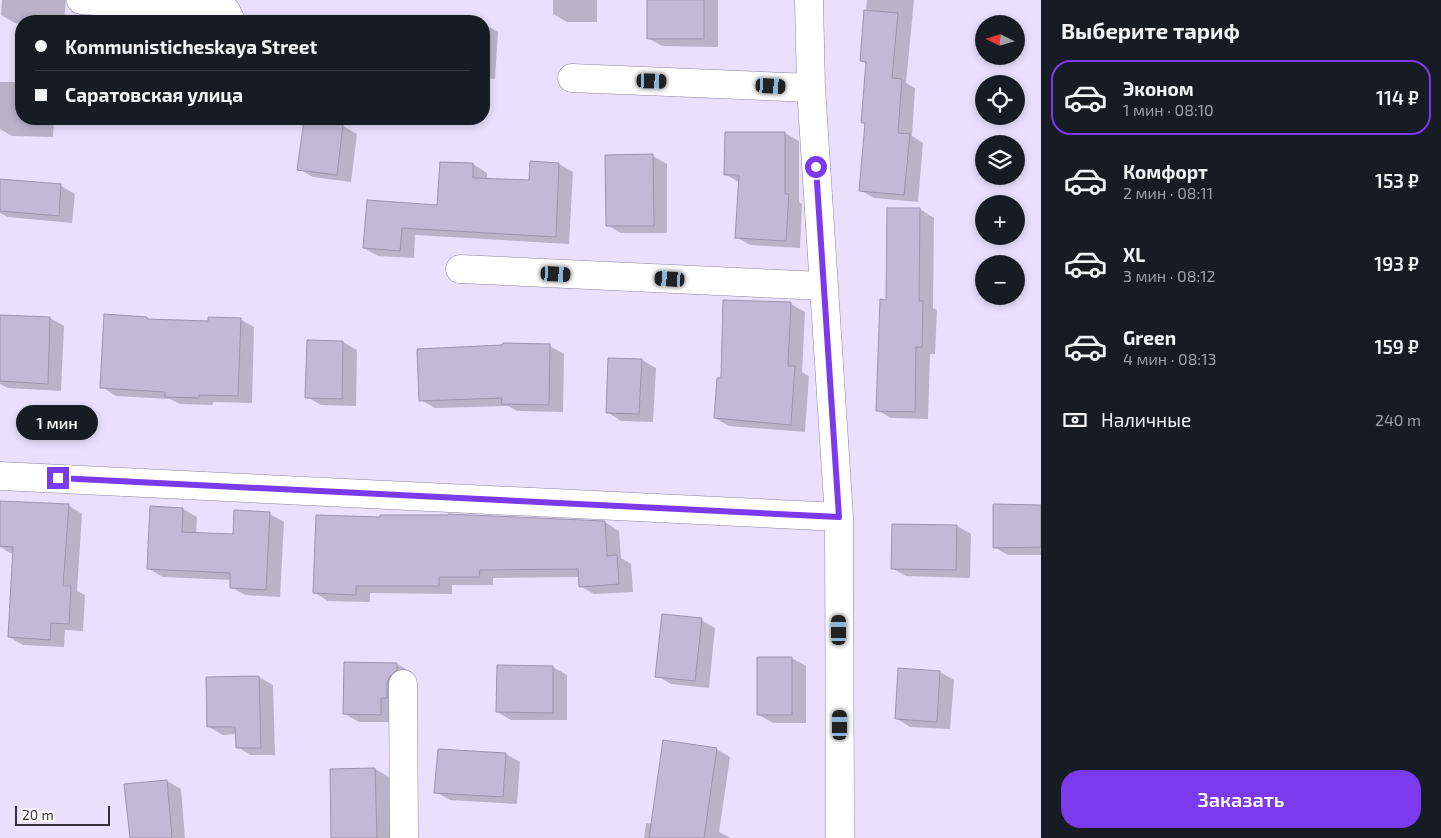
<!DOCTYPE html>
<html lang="ru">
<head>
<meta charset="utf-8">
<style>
	:root { --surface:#171b24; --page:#242831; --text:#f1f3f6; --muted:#9ea1a6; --line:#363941; --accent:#7c3aed }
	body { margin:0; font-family:"Exo 2",sans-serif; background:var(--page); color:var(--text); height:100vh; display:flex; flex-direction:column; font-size:19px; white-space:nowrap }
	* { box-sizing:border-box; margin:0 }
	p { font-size:16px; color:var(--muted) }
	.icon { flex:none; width:28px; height:28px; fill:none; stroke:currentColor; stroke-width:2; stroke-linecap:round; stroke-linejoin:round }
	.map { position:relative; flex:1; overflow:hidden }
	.drawer { display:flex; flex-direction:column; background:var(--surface); width:400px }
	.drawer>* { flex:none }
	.guide { position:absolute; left:15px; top:15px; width:475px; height:110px; border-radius:20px; box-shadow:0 2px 8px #0003; display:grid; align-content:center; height:110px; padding:0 20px; background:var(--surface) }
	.needle { width:32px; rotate:275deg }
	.buttons { position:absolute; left:975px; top:15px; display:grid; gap:10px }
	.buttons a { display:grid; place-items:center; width:50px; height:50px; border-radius:50%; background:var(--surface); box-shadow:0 2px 8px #0003; font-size:25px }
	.scale { position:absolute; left:15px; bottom:12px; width:95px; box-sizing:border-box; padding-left:5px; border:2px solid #35323d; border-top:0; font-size:14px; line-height:18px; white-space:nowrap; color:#35323d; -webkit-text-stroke:4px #fff; paint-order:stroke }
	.end { position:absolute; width:22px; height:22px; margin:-11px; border:6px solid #7c3aed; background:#fff; box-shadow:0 0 0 2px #fff }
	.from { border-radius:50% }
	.bubble { position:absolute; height:35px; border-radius:18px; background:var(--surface); box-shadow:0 2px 8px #0003; font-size:16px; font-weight:600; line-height:35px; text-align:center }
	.car { position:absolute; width:15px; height:30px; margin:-15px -8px; border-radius:6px; box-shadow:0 0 4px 1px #0007; background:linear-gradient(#222 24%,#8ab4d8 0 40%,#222 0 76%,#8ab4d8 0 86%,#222 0) }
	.guide b { display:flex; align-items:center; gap:18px; height:48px; font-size:19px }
	.guide b+b { border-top:1px solid var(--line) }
	.guide i { width:12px; height:12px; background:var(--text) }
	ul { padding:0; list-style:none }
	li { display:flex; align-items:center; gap:15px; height:75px; margin:0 10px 8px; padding:0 10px; border:2px solid transparent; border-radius:20px }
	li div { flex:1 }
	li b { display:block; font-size:19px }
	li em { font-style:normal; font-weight:600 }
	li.on { border-color:var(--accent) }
	li>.icon { width:45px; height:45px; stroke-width:1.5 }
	h2 { padding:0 20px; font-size:22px; line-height:60px }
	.pay { display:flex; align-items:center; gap:12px; height:55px; padding:0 20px; font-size:19px }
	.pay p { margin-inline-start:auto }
	.action { display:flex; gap:10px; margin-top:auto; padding:10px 20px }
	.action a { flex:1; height:58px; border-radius:20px; background:var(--accent); color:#fff; font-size:20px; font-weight:600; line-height:58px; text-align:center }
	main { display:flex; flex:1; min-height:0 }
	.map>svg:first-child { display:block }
</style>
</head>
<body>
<main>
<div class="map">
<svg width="1041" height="838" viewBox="0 0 1041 838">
	<rect width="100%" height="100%" fill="#e8e0fd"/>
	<path fill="#0003" d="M 2,0 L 66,0 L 64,21 L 21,21 L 21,24 L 15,23 L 1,15 Z
		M 553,0 L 597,0 L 597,22 L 567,22 L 553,14 Z
		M 648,0 L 718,0 L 718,47 L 662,46 L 648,38 Z
		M 867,0 L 914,0 L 906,83 L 915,88 L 912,136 L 923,143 L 918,202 L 874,198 L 860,190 L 866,124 L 863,122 L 867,64 L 861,60 Z
		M 484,24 L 498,32 L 495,79 L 484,78 Z
		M 0,82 L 21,82 L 21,119 L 54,119 L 53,137 L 12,136 L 0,129 Z
		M 305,121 L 343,126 L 357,134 L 351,182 L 313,177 L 299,169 Z
		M 785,133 L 799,141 L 799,202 L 802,204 L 800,248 L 750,245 L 736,237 L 740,183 L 725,174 Z
		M 653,156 L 667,164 L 667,233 L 621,233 L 607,225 Z
		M 441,163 L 473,164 L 487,173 L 487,179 L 530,181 L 559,164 L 573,172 L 569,244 L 415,235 L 414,258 L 378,256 L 364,248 L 439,207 Z
		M 0,181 L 61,186 L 75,194 L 72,223 L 8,217 L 0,213 Z
		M 920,209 L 934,218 L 933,308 L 937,310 L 935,354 L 930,354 L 928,419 L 891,418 L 877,410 Z
		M 791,304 L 805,312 L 802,372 L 809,376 L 805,432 L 729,426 L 715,418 L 722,380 Z
		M 0,316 L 50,318 L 64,326 L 61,391 L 8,388 L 0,384 Z
		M 146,318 L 150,320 L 210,323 L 240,319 L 254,327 L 252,403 L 213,402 L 213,405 L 180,404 L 170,399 L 116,396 L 102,387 Z
		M 308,341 L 343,342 L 357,350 L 356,406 L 321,405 L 307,397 Z
		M 504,345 L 550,346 L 564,354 L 563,412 L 517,411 L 508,406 L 435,408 L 421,400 L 504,347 Z
		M 642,360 L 656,368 L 653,422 L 621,421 L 607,412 Z
		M 0,502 L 68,505 L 82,514 L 77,591 L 85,595 L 83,631 L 65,630 L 64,647 L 23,645 L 9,637 L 14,553 L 10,553 L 0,547 Z
		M 1041,506 L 1041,555 L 1008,555 L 994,547 Z
		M 183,509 L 197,517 L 196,534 L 234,535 L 235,512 L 270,514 L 284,522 L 280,597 L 245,595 L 231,587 L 231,580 L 163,577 L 149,569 Z
		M 605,522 L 619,531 L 621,558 L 631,564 L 633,592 L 594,594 L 580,586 L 579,577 L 493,578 L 493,585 L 452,585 L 452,594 L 370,593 L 370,602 L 328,601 L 314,592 Z
		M 957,526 L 971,534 L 970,578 L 906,576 L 892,568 Z
		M 701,620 L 715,628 L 709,688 L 671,684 L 657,676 Z
		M 792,658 L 806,666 L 806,723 L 773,723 L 759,715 Z
		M 397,664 L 411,672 L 411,678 L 395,722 L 359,722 L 345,714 Z
		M 498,666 L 553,667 L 567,675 L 567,720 L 511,720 L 497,712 Z
		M 940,672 L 954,680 L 950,729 L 910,727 L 896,718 Z
		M 259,677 L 273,685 L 275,755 L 251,755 L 237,747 L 236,734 L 223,735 L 209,727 Z
		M 716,749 L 730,757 L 719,832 L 731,838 L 644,838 L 646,823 L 653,824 Z
		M 506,754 L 520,762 L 517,804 L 450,800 L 436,792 Z
		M 375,769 L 389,777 L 390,838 L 333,838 Z
		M 167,781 L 181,789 L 185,838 L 131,838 Z"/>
	<path fill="#c1b9d5" stroke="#9b94af" d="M 647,0 L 704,0 L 704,39 L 647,39 Z
		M 864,10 L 898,13 L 892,78 L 902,79 L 898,133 L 910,134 L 904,195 L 859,191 L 865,123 L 861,123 L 866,62 L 860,61 Z
		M 304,120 L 343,125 L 337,175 L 297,170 Z
		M 725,132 L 785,132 L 785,194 L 789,194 L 786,241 L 735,238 L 739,175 L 724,175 Z
		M 653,154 L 654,226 L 606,226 L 605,155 Z
		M 530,161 L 559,163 L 556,237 L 402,228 L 400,251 L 363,248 L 367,200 L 437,205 L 440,162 L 473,163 L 473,178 L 529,180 Z
		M 0,179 L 61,184 L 59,216 L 0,211 Z
		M 887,208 L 920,208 L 919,301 L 923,301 L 922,347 L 916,347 L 915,412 L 876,411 L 880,299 L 886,300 Z
		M 723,300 L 791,302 L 788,366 L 795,366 L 791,425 L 714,418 L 717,378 L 721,378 Z
		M 104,314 L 147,317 L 147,319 L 208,321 L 208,317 L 241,318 L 238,396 L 199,395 L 199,398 L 165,397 L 165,392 L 100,388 Z
		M 0,315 L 50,317 L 48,384 L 0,381 Z
		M 307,340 L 343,341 L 342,399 L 305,398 Z
		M 503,343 L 550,344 L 549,405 L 501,404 L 502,398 L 419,401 L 417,349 L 502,345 Z
		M 608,358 L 642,359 L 639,414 L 606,413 Z
		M 0,501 L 69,504 L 63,586 L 71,586 L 69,624 L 51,623 L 50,640 L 8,637 L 13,547 L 0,546 Z
		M 993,504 L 1041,505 L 1041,547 L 993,548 Z
		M 150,506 L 183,508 L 182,532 L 233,534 L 234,510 L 270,512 L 266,590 L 230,588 L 230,573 L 147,569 Z
		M 448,514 L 605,521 L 607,556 L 617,555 L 619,584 L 579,587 L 578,569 L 480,570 L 479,577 L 439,577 L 439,586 L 356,586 L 356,595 L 313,593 L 316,515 L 380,517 L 380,515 L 448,515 Z
		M 892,524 L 957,525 L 956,570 L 891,569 Z
		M 662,614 L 702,618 L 695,681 L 655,677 Z
		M 757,657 L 792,657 L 792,715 L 757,715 Z
		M 344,662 L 397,663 L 397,670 L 389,677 L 387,684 L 387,698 L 381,698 L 381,715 L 343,714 Z
		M 497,665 L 553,666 L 553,713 L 496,712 Z
		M 898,668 L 940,671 L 937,722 L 895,719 Z
		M 259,676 L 261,748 L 236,748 L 235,727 L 207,727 L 206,677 Z
		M 663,740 L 717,748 L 704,838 L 649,838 Z
		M 438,749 L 506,753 L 503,797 L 434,793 Z
		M 375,768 L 377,838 L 331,838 L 330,769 Z
		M 167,780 L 172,838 L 130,838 L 124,784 Z"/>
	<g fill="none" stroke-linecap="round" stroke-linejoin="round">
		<g stroke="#8b849e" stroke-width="29">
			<path id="minor" d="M 81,0 L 226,11 L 231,21
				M 809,0 L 811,88 L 839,517 L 840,838
				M 572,78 L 811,88
				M 460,269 L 823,286
				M 0,476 L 839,517
				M 403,684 L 404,838"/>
		</g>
		<use href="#minor" stroke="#fff" stroke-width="28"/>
	</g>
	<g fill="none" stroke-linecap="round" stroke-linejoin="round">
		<path stroke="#7c3aed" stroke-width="6" d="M 58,478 L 839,517 L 816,167"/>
	</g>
</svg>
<div class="buttons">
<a><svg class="needle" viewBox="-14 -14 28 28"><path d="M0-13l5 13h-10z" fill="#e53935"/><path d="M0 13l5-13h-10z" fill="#9ea1a6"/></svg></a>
<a><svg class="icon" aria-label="locate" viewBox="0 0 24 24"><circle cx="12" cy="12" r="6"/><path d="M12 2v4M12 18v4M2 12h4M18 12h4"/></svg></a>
<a><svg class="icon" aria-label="layers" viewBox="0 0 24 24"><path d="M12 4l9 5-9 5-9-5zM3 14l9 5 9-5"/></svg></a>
<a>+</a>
<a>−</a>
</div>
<div class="scale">20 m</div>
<i class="end from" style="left:816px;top:167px"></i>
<i class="end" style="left:58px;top:478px"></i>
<div class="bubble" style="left:16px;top:405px;width:82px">1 мин</div>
<i class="car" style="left:652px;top:81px;rotate:92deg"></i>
<i class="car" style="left:771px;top:86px;rotate:93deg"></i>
<i class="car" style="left:556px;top:274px;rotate:93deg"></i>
<i class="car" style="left:670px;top:279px;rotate:273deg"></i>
<i class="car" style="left:839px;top:630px;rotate:0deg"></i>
<i class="car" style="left:840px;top:725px;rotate:0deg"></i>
<div class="guide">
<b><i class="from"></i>Kommunisticheskaya Street</b>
<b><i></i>Саратовская улица</b>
</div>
</div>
<section class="drawer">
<h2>Выберите тариф</h2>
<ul>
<li class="on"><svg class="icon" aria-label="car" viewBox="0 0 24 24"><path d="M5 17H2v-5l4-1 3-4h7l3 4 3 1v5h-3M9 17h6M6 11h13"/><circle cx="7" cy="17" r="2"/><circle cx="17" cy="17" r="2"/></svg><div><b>Эконом</b><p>1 мин · 08:10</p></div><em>114 ₽</em></li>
<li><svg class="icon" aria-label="car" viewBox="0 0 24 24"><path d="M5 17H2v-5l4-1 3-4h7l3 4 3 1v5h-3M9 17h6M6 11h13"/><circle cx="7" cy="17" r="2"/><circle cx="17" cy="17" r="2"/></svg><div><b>Комфорт</b><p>2 мин · 08:11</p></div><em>153 ₽</em></li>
<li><svg class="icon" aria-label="car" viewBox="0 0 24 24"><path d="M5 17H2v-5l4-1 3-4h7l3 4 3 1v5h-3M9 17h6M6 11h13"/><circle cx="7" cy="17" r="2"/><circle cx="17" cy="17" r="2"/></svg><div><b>XL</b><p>3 мин · 08:12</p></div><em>193 ₽</em></li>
<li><svg class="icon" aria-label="car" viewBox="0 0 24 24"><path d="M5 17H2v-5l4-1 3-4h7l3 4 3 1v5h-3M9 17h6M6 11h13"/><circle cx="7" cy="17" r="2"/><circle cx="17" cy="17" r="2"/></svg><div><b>Green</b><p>4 мин · 08:13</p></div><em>159 ₽</em></li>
</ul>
<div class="pay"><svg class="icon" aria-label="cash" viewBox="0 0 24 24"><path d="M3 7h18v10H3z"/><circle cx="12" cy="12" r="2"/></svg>Наличные<p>240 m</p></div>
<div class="action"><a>Заказать</a></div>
</section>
</main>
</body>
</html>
